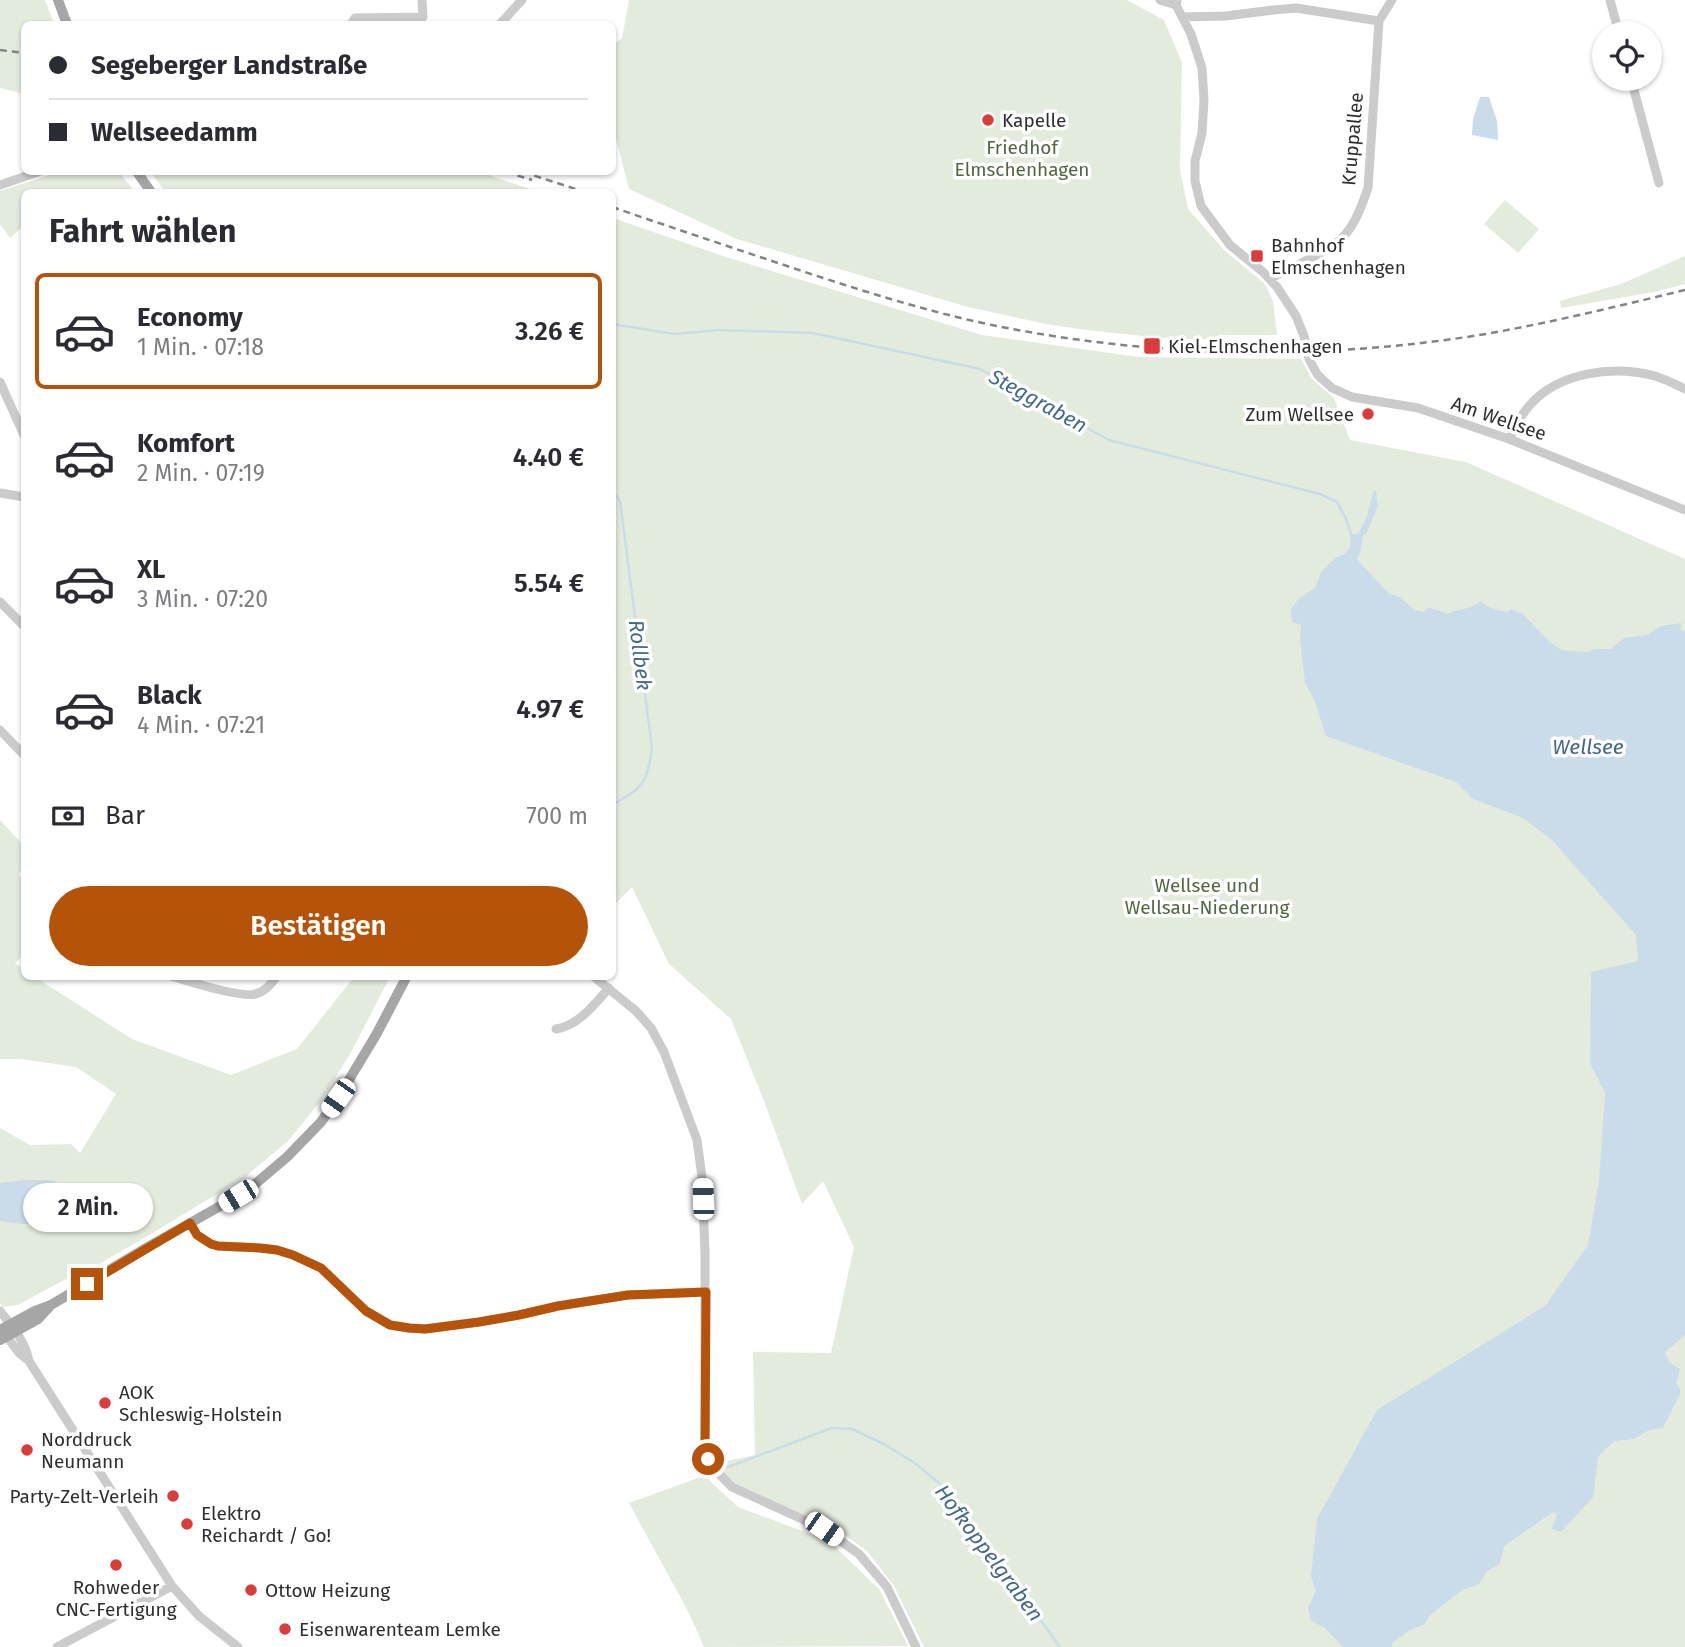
<!DOCTYPE html>
<html lang="de">
<head>
<meta charset="utf-8">
<style>
	:root { --surface:#fff; --page:#f2f2f3; --text:#2b2b33; --muted:#7c7c81; --line:#e1e1e2; --accent:#b45309 }
	body { margin:0; font-family:"Fira Sans",sans-serif; background:var(--page); color:var(--text); height:100vh; display:flex; flex-direction:column; font-size:26px; white-space:nowrap }
	* { box-sizing:border-box; margin:0 }
	p { font-size:23px; color:var(--muted) }
	.icon { flex:none; width:38px; height:38px; fill:none; stroke:currentColor; stroke-width:2; stroke-linecap:round; stroke-linejoin:round }
	.map { position:relative; flex:1; overflow:hidden }
	.drawer { position:absolute; left:21px; top:189px; width:595px; height:791px; display:flex; flex-direction:column; background:var(--surface); border-radius:10px; box-shadow:0 2px 5px #0004 }
	.drawer>* { flex:none }
	.hud { position:absolute; left:21px; top:21px; width:595px; height:154px; border-radius:10px; box-shadow:0 2px 5px #0004; display:grid; align-content:center; height:154px; padding:0 28px; background:var(--surface) }
	.buttons { position:absolute; left:1592px; top:21px; display:grid; gap:14px }
	.buttons a { display:grid; place-items:center; width:70px; height:70px; border-radius:50%; background:var(--surface); box-shadow:0 2px 5px #0004; font-size:35px }
	.end { position:absolute; width:32px; height:32px; margin:-16px; border:9px solid #b45309; background:#fff; box-shadow:0 0 0 4px #fff }
	.from { border-radius:50% }
	.bubble { position:absolute; height:49px; border-radius:24px; background:var(--surface); box-shadow:0 2px 5px #0004; font-size:23px; font-weight:600; line-height:49px; text-align:center }
	.car { position:absolute; width:21px; height:42px; margin:-21px -10px; border-radius:9px; box-shadow:0 0 5px 2px #0007; background:linear-gradient(#fff 24%,#345 0 40%,#fff 0 76%,#345 0 86%,#fff 0) }
	.hud b { display:flex; align-items:center; gap:24px; height:66px; font-size:26px }
	.hud b+b { border-top:2px solid var(--line) }
	.hud i { width:18px; height:18px; background:var(--text) }
	ul { padding:0; list-style:none }
	li { display:flex; align-items:center; gap:21px; height:116px; margin:0 14px 10px; padding:0 14px; border:4px solid transparent; border-radius:10px }
	li div { flex:1 }
	li b { display:block; font-size:26px }
	li em { font-style:normal; font-weight:600 }
	li.selected { border-color:var(--accent) }
	li>.icon { width:63px; height:63px; stroke-width:1.5 }
	h2 { padding:0 28px; font-size:32px; line-height:84px }
	.pay { display:flex; align-items:center; gap:18px; height:77px; padding:0 28px; font-size:26px }
	.pay p { margin-inline-start:auto }
	.cta { display:flex; gap:14px; margin-top:auto; padding:14px 28px }
	.cta a { flex:1; height:80px; border-radius:42px; background:var(--accent); color:#fff; font-size:28px; font-weight:600; line-height:80px; text-align:center }
	.map>svg:first-child { display:block }
</style>
</head>
<body>
<div class="map">
<svg width="1685" height="1647" viewBox="0 0 1685 1647">
	<rect width="100%" height="100%" fill="#fff"/>
	<path fill="#e3ebdd" d="M 0,0 L 45,0 L 54,24 L 24,24 L 24,94 L 0,88 Z
		M 629,0 L 1127,0 L 1164,20 L 1182,63 L 1180,169 L 1188,209 L 1224,250 L 1265,284 L 1273,301 L 1277,335 L 1219,335 L 1219,339 L 1200,339 L 1199,340 L 1161,338 L 1087,330 L 1051,325 L 968,307 L 737,239 L 629,189 L 613,127 L 612,45 L 622,38 Z
		M 59,172 L 119,172 L 135,192 L 75,192 L 71,190 L 68,192 L 24,192 L 24,226 L 10,238 L 0,224 L 0,191 Z
		M 151,172 L 479,172 L 539,192 L 165,192 Z
		M 1505,200 L 1539,229 L 1518,253 L 1484,224 Z
		M 613,218 L 726,257 L 982,335 L 1139,357 L 1301,359 L 1312,379 L 1334,398 L 1350,440 L 1466,462 L 1685,559 L 1685,1647 L 925,1647 L 922,1643 L 894,1586 L 867,1551 L 828,1523 L 746,1498 L 712,1464 L 755,1455 L 753,1352 L 831,1353 L 854,1247 L 823,1181 L 802,1204 L 764,1101 L 731,1019 L 669,964 L 632,887 L 613,906 Z
		M 1685,256 L 1685,284 L 1654,292 L 1561,308 L 1560,301 L 1621,284 Z
		M 0,820 L 24,846 L 24,868 L 18,875 L 24,880 L 24,955 L 15,963 L 24,969 L 24,976 L 35,977 L 132,1039 L 231,1075 L 297,1049 L 354,977 L 390,977 L 349,1056 L 319,1103 L 288,1141 L 245,1177 L 146,1237 L 78,1276 L 64,1280 L 18,1305 L 3,1307 L 0,1303 L 0,1128 L 30,1145 L 71,1144 L 80,1153 L 116,1094 L 76,1067 L 21,1059 L 0,1059 Z
		M 706,1475 L 710,1481 L 738,1507 L 829,1541 L 879,1589 L 908,1646 L 704,1647 L 689,1613 L 629,1503 Z"/>
	<path fill="#cadbe9" d="M 1480,97 L 1489,97 L 1497,121 L 1498,140 L 1472,135 L 1473,119 Z
		M 1374,491 L 1376,491 L 1378,506 L 1366,534 L 1363,535 L 1361,550 L 1357,559 L 1388,593 L 1400,597 L 1414,610 L 1423,612 L 1428,608 L 1438,610 L 1447,614 C 1458,608 1474,610 1481,600 C 1485,608 1498,610 1507,612 L 1511,609 L 1523,614 L 1550,642 L 1562,650 L 1587,652 L 1595,649 L 1611,649 L 1624,638 L 1647,635 L 1661,626 L 1682,623 L 1680,629 L 1685,632 L 1685,1335 L 1665,1352 L 1669,1362 L 1680,1369 L 1676,1383 L 1681,1392 L 1663,1428 L 1649,1430 L 1634,1439 L 1614,1441 L 1598,1457 L 1593,1497 L 1561,1532 L 1552,1529 L 1557,1514 L 1553,1512 L 1504,1546 L 1500,1564 L 1487,1571 L 1479,1584 L 1462,1590 L 1429,1616 L 1425,1624 L 1410,1630 L 1392,1643 L 1392,1647 L 1343,1647 L 1324,1627 L 1311,1621 L 1308,1608 L 1316,1591 L 1311,1576 L 1317,1519 L 1377,1410 L 1545,1306 L 1588,1245 L 1599,1181 L 1605,1093 L 1590,1063 L 1591,972 L 1638,961 L 1636,935 L 1551,839 L 1523,818 L 1473,799 L 1456,782 L 1326,736 L 1314,699 L 1305,683 L 1300,639 L 1301,625 L 1292,622 L 1291,610 L 1298,599 L 1315,588 L 1321,572 L 1335,558 L 1345,554 L 1350,547 L 1351,535 L 1359,533 L 1367,516 Z
		M 26,1180 L 51,1180 L 76,1191 L 89,1203 L 61,1210 L 50,1222 L 22,1224 L 0,1221 L 0,1183 Z"/>
	<g fill="none" stroke-linecap="round" stroke-linejoin="round">
		<path stroke="#cadbe9" stroke-width="2.5" d="M 612,324 L 675,334 L 719,330 L 813,333 L 980,369 L 1109,440 L 1320,494 L 1337,502 L 1346,519 L 1352,537
			M 612,490 L 620,501 L 652,748 C 647,783 643,788 612,805
			M 720,1470 L 832,1428 L 852,1429 L 884,1444 L 916,1464 L 944,1487 L 1060,1647"/>
		<path stroke="#cbcbcb" stroke-width="9" d="M 1160,0 L 1176,5
			M 1177,0 L 1176,5 L 1191,34 L 1202,68 L 1204,100 L 1202,133 L 1195,161 L 1195,181 L 1201,206 L 1230,245 L 1263,272 L 1277,287 L 1296,316 L 1304,336 L 1309,359 L 1317,374 L 1322,379 L 1332,388 L 1352,397 L 1418,408 L 1509,439 L 1685,510
			M 1610,0 L 1619,33
			M 1182,17 L 1226,16 L 1273,10 L 1296,8 L 1379,21
			M 351,24 L 355,18 L 423,17 L 422,0
			M 500,24 L 522,0
			M 1631,79 L 1659,183
			M 0,185 L 38,172
			M 1270,279 C 1290,268 1316,257 1334,245 C 1353,232 1361,208 1368,188 L 1379,21 L 1392,0
			M 0,382 L 24,435
			M 1509,439 C 1515,428 1520,416 1529,406 C 1558,372 1613,365 1655,376 C 1665,379 1675,384 1685,389
			M 0,493 L 24,497
			M 0,602 L 24,626
			M 0,730 L 24,755
			M 171,976 C 187,981 241,998 255,994 C 265,992 271,984 277,976
			M 593,976 L 636,1011 L 651,1028 L 664,1052 L 697,1140 L 702,1177 L 705,1253 L 705,1447 L 708,1459 L 713,1468 L 732,1487 L 824,1529 L 859,1554 L 887,1587 L 916,1647
			M 556,1029 C 579,1025 594,1005 609,988
			M 190,1223 L 197,1235 L 211,1244 L 218,1246 L 260,1248 L 277,1250 L 293,1255 L 321,1268 L 366,1311 L 390,1325 L 409,1328 L 425,1329 L 479,1322 L 519,1315 L 558,1306 L 628,1295 L 706,1292
			M 0,1311 C 13,1327 25,1341 29,1361
			M 3,1332 L 20,1354 L 29,1361 L 172,1586 L 199,1616 L 238,1647
			M 57,1647 L 172,1586"/>
		<path stroke="#a6a6a6" stroke-width="10" d="M 58,0 L 67,24
			M 137,172 L 151,192
			M 0,1330 L 35,1311 L 51,1305 L 146,1248 L 238,1196 L 254,1185 L 287,1157 L 321,1122 L 338,1098 L 376,1035 L 407,976
			M 0,1340 L 38,1319 L 49,1307"/>
		<path stroke="#838383" stroke-width="2.5" stroke-dasharray="7 5" stroke-linecap="butt" d="M 0,50 L 24,53
			M 506,172 L 532,180
			M 523,172 L 585,192
			M 612,207 C 679,230 745,252 811,274 C 869,293 927,311 987,324 C 1151,358 1320,361 1486,334 C 1553,322 1619,306 1685,290"/>
	</g>
	<g fill="none" stroke-linecap="round" stroke-linejoin="round">
		<path stroke="#b45309" stroke-width="9" d="M 87,1284 L 190,1223 L 197,1235 L 211,1244 L 218,1246 L 260,1248 L 277,1250 L 293,1255 L 321,1268 L 366,1311 L 390,1325 L 409,1328 L 425,1329 L 479,1322 L 519,1315 L 558,1306 L 628,1295 L 706,1292 L 705,1447 L 708,1459"/>
	</g>
	<g fill="#da3b3b" stroke="#fff" stroke-width="2.5">
		<circle cx="988" cy="120" r="7"/>
		<rect x="1250" y="249" width="14" height="14" rx="3.5"/>
		<rect x="1143" y="337" width="18" height="18" rx="3.5"/>
		<circle cx="1368" cy="414" r="7"/>
		<circle cx="105" cy="1403" r="7"/>
		<circle cx="27" cy="1450" r="7"/>
		<circle cx="173" cy="1496" r="7"/>
		<circle cx="187" cy="1524" r="7"/>
		<circle cx="116" cy="1565" r="7"/>
		<circle cx="251" cy="1590" r="7"/>
		<circle cx="285" cy="1629" r="7"/>
	</g>
	<g text-anchor="middle" stroke-width="7" stroke-linejoin="round" paint-order="stroke">
		<g font-size="19" fill="#2e2e2e" stroke="#fff" text-anchor="start">
			<text x="1002" y="127">Kapelle</text>
			<text x="1271" y="252">Bahnhof<tspan x="1271" dy="22">Elmschenhagen</tspan></text>
			<text x="1168" y="353">Kiel-Elmschenhagen</text>
			<text x="1354" y="421" text-anchor="end">Zum Wellsee</text>
			<text x="119" y="1399">AOK<tspan x="119" dy="22">Schleswig-Holstein</tspan></text>
			<text x="41" y="1446">Norddruck<tspan x="41" dy="22">Neumann</tspan></text>
			<text x="159" y="1503" text-anchor="end">Party-Zelt-Verleih</text>
			<text x="201" y="1520">Elektro<tspan x="201" dy="22">Reichardt / Go!</tspan></text>
			<text x="116" y="1594" text-anchor="middle">Rohweder<tspan x="116" dy="22">CNC-Fertigung</tspan></text>
			<text x="265" y="1597">Ottow Heizung</text>
			<text x="299" y="1636">Eisenwarenteam Lemke</text>
		</g>
		<g font-size="19" fill="#2e2e2e" stroke="#fff">
			<text transform="translate(1352 139) rotate(-85)" y="7">Kruppallee</text>
			<text transform="translate(1499 418) rotate(19)" y="7">Am Wellsee</text>
		</g>
		<g font-size="19" fill="#4e673e" stroke="#fff">
			<text x="1022" y="154">Friedhof<tspan x="1022" dy="22">Elmschenhagen</tspan></text>
			<text x="1207" y="892">Wellsee und<tspan x="1207" dy="22">Wellsau-Niederung</tspan></text>
		</g>
		<g font-size="21" font-style="italic" fill="#41698b" stroke="#fff">
			<text transform="translate(1038 401) rotate(29)" y="7">Steggraben</text>
			<text transform="translate(640 655) rotate(83)" y="7">Rollbek</text>
			<text x="1588" y="754">Wellsee</text>
			<text transform="translate(989 1553) rotate(53)" y="7">Hofkoppelgraben</text>
		</g>
	</g>
</svg>
<div class="buttons">
<a><svg class="icon" aria-label="locate" viewBox="0 0 24 24"><circle cx="12" cy="12" r="6"/><path d="M12 2v4M12 18v4M2 12h4M18 12h4"/></svg></a>
</div>
<i class="end from" style="left:708px;top:1459px"></i>
<i class="end" style="left:87px;top:1284px"></i>
<div class="bubble" style="left:23px;top:1183px;width:130px">2 Min.</div>
<i class="car" style="left:338px;top:1098px;rotate:215deg"></i>
<i class="car" style="left:238px;top:1196px;rotate:239deg"></i>
<i class="car" style="left:703px;top:1199px;rotate:358deg"></i>
<i class="car" style="left:824px;top:1529px;rotate:125deg"></i>
<div class="hud">
<b><i class="from"></i>Segeberger Landstraße</b>
<b><i></i>Wellseedamm</b>
</div>
<section class="drawer">
<h2>Fahrt wählen</h2>
<ul>
<li class="selected"><svg class="icon" aria-label="car" viewBox="0 0 24 24"><path d="M5 17H2v-5l4-1 3-4h7l3 4 3 1v5h-3M9 17h6M6 11h13"/><circle cx="7" cy="17" r="2"/><circle cx="17" cy="17" r="2"/></svg><div><b>Economy</b><p>1 Min. · 07:18</p></div><em>3.26 €</em></li>
<li><svg class="icon" aria-label="car" viewBox="0 0 24 24"><path d="M5 17H2v-5l4-1 3-4h7l3 4 3 1v5h-3M9 17h6M6 11h13"/><circle cx="7" cy="17" r="2"/><circle cx="17" cy="17" r="2"/></svg><div><b>Komfort</b><p>2 Min. · 07:19</p></div><em>4.40 €</em></li>
<li><svg class="icon" aria-label="car" viewBox="0 0 24 24"><path d="M5 17H2v-5l4-1 3-4h7l3 4 3 1v5h-3M9 17h6M6 11h13"/><circle cx="7" cy="17" r="2"/><circle cx="17" cy="17" r="2"/></svg><div><b>XL</b><p>3 Min. · 07:20</p></div><em>5.54 €</em></li>
<li><svg class="icon" aria-label="car" viewBox="0 0 24 24"><path d="M5 17H2v-5l4-1 3-4h7l3 4 3 1v5h-3M9 17h6M6 11h13"/><circle cx="7" cy="17" r="2"/><circle cx="17" cy="17" r="2"/></svg><div><b>Black</b><p>4 Min. · 07:21</p></div><em>4.97 €</em></li>
</ul>
<div class="pay"><svg class="icon" aria-label="cash" viewBox="0 0 24 24"><path d="M3 7h18v10H3z"/><circle cx="12" cy="12" r="2"/></svg>Bar<p>700 m</p></div>
<div class="cta"><a>Bestätigen</a></div>
</section>
</div>
</body>
</html>
